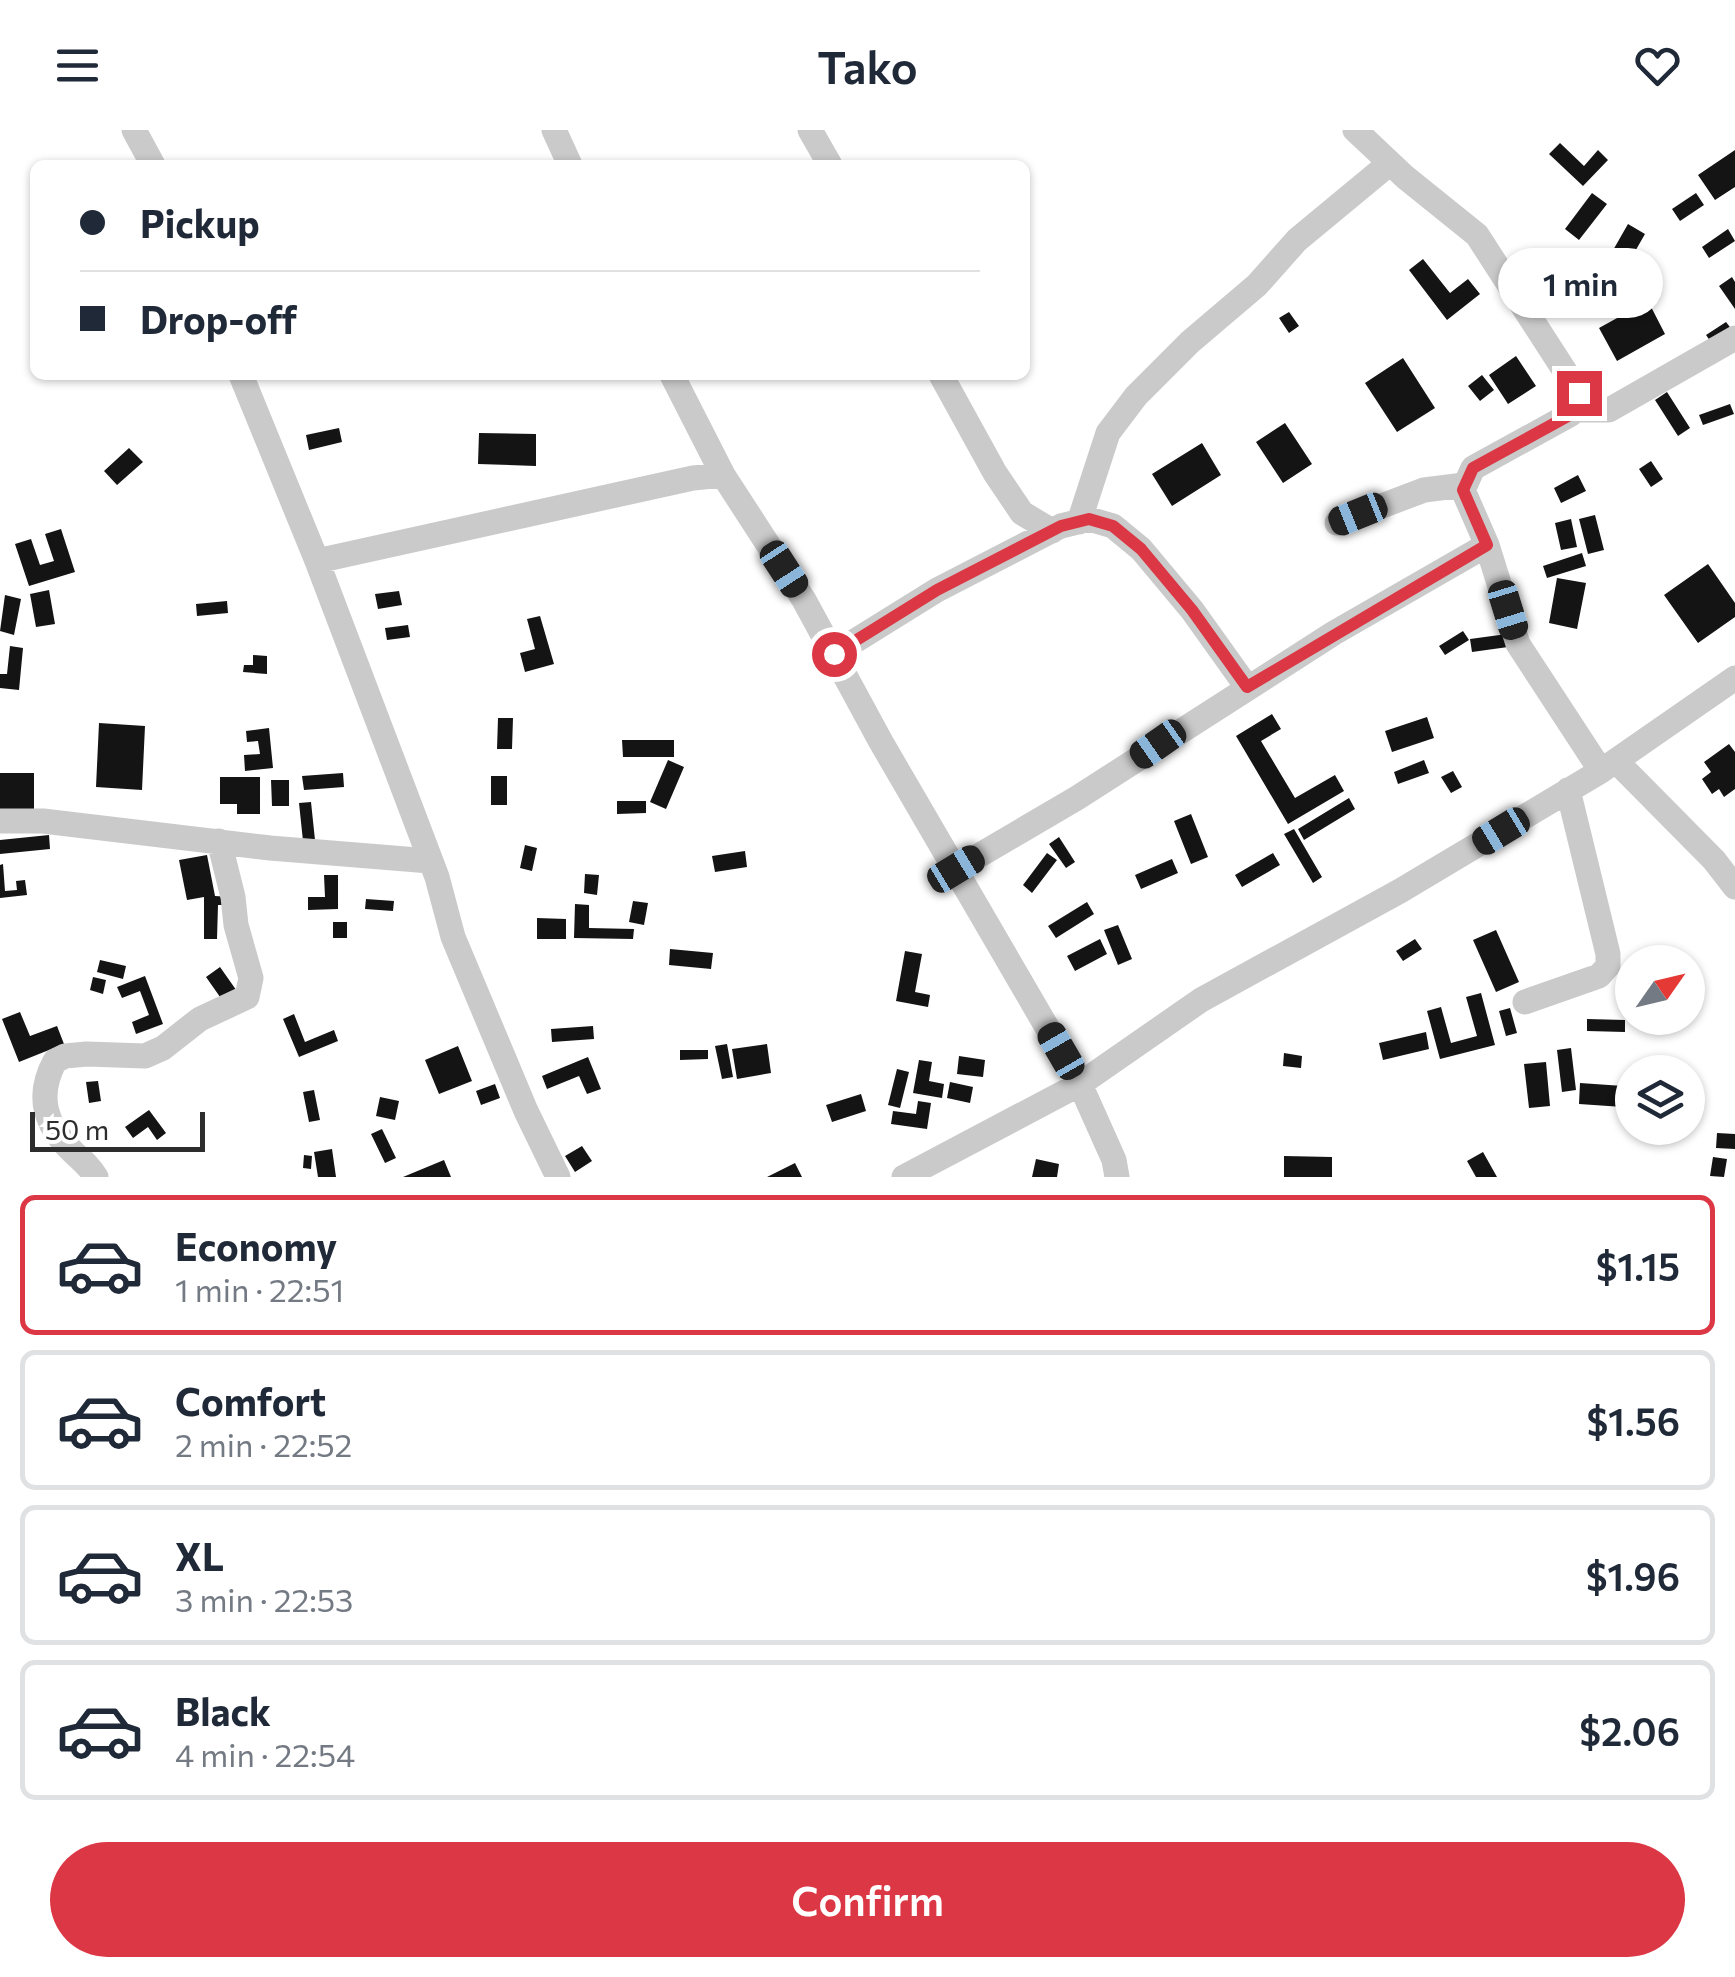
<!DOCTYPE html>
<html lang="en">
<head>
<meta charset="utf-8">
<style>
	:root { --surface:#fff; --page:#f2f2f3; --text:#1f2937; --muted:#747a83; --line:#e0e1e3; --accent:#dc3744 }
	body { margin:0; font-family:Commissioner,sans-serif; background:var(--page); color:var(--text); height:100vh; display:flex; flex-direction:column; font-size:38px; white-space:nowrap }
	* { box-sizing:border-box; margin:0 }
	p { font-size:32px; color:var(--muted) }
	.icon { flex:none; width:55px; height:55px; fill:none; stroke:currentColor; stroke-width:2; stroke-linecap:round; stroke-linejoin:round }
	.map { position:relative; height:1047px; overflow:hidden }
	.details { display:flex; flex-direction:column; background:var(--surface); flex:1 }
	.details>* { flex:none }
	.top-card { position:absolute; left:30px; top:30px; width:1000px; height:220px; border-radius:15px; box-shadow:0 2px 8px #0004; display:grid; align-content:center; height:220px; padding:0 50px; background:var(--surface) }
	.needle { width:65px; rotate:56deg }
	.buttons { position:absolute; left:1615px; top:815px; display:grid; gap:20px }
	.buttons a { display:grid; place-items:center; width:90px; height:90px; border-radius:50%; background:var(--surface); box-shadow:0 2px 8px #0004; font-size:50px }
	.scale { position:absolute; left:30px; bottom:25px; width:175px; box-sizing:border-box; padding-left:10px; border:5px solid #2d2d2d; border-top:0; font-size:28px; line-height:35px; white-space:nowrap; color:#2d2d2d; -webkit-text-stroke:8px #fff; paint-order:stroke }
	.end { position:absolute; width:45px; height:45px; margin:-22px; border:12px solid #dc3744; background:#fff; box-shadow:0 0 0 5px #fff }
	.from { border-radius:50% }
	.bubble { position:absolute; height:70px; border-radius:35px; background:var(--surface); box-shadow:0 2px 8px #0004; font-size:32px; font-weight:600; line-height:70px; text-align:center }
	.car { position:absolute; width:30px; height:60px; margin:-30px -15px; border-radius:12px; box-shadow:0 0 8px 2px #0007; background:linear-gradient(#222 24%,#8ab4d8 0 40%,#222 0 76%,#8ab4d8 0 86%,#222 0) }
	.top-card b { display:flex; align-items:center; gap:35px; height:95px; font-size:38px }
	.top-card b+b { border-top:2px solid var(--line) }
	.top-card i { width:25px; height:25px; background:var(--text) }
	ul { padding:18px 0 0; list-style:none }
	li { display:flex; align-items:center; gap:30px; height:140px; margin:0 20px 15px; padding:0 30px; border:5px solid var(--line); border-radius:15px }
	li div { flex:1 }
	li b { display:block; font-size:38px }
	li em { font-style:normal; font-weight:600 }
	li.active { border-color:var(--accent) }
	li>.icon { width:90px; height:90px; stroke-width:1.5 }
	.button { display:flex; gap:20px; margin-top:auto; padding:20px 50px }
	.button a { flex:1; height:115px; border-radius:60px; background:var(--accent); color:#fff; font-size:40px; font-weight:600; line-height:115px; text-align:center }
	header { display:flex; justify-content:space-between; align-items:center; height:130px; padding:0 50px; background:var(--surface); font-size:45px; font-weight:600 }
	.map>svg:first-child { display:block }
</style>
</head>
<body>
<header><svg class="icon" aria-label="menu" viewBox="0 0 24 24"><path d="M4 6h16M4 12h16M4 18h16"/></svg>Tako<svg class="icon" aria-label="heart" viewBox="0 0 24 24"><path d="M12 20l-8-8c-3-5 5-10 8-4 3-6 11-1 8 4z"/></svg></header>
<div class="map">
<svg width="1735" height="1047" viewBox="0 0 1735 1047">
	<rect width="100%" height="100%" fill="#fff"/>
	<path fill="#141414" d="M 1560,13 L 1584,36 L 1598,20 L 1608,30 L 1583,56 L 1549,24 Z
		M 1735,20 L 1735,57 L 1715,70 L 1698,45 Z
		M 1592,63 L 1607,74 L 1579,110 L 1565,99 Z
		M 1696,63 L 1704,75 L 1680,91 L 1672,79 Z
		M 1628,94 L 1645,104 L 1629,132 L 1612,122 Z
		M 1728,99 L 1735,111 L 1709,128 L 1702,117 Z
		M 1599,122 L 1628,136 L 1623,147 L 1593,133 Z
		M 1423,129 L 1450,163 L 1468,149 L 1480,164 L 1447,190 L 1409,140 Z
		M 1732,147 L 1735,152 L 1735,179 L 1719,156 Z
		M 1648,171 L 1665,204 L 1617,231 L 1599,198 Z
		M 1289,182 L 1299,196 L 1289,203 L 1279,188 Z
		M 1726,192 L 1733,201 L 1713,215 L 1706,205 Z
		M 1516,226 L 1536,256 L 1508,274 L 1489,245 Z
		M 1403,228 L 1435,278 L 1397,302 L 1365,253 Z
		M 1482,245 L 1494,260 L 1480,271 L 1468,256 Z
		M 1667,262 L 1690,298 L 1678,306 L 1655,270 Z
		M 1730,274 L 1734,284 L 1703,295 L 1699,285 Z
		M 1285,293 L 1312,334 L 1283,353 L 1256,312 Z
		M 339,298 L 342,312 L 309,320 L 306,305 Z
		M 479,303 L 536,304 L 536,336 L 478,334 Z
		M 1202,313 L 1221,345 L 1172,376 L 1152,344 Z
		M 129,318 L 143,332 L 117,355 L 104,341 Z
		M 1651,331 L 1663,349 L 1651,357 L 1639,339 Z
		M 1578,345 L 1586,361 L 1561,373 L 1554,358 Z
		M 1595,385 L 1604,420 L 1588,424 L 1579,389 Z
		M 1571,389 L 1577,417 L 1561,420 L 1555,393 Z
		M 61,399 L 75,442 L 29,456 L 15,414 L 31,409 L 40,435 L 54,431 L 45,404 Z
		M 1582,423 L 1586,436 L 1547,448 L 1543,436 Z
		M 1708,434 L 1735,473 L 1735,487 L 1698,513 L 1664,465 Z
		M 1557,448 L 1586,453 L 1577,499 L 1549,493 Z
		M 49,460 L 55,494 L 36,497 L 30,464 Z
		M 399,461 L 402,475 L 378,479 L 375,464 Z
		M 5,465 L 21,469 L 14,505 L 0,501 Z
		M 227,471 L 228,483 L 197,486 L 196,474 Z
		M 540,486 L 554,534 L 525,542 L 520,523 L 535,519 L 527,489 Z
		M 408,495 L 410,507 L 387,510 L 385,498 Z
		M 1463,501 L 1469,510 L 1445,525 L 1439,516 Z
		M 1507,504 L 1508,517 L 1472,522 L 1470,509 Z
		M 10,516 L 23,518 L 19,560 L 0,558 L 0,544 L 7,544 Z
		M 253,525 L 267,526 L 267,544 L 243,542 L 244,535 L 253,535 Z
		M 1272,584 L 1281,599 L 1261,611 L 1295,668 L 1335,645 L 1344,661 L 1288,694 L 1236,606 Z
		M 1427,587 L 1434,608 L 1392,622 L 1385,601 Z
		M 498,588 L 513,588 L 512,619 L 497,619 Z
		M 99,593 L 145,596 L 142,660 L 96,657 Z
		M 269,598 L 273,638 L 245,641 L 244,625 L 260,624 L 258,611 L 247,612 L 246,601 Z
		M 622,610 L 674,610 L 674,627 L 623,627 Z
		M 1729,614 L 1735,622 L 1735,659 L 1724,667 L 1719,659 L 1712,664 L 1702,649 L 1711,642 L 1704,632 Z
		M 668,630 L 684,637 L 666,679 L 650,672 Z
		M 1424,630 L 1429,643 L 1398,654 L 1394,642 Z
		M 1453,641 L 1462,657 L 1451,663 L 1441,647 Z
		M 0,643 L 34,643 L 34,682 L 0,681 Z
		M 343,643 L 344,657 L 304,660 L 302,646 Z
		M 491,646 L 507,646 L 507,675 L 491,675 Z
		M 220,647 L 260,647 L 260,684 L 237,684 L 237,674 L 220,674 Z
		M 271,650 L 289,650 L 289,676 L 272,676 Z
		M 1349,668 L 1355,679 L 1304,710 L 1298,699 Z
		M 617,671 L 646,671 L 646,683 L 617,684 Z
		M 311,672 L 315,710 L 303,711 L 299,673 Z
		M 1191,684 L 1208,727 L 1191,734 L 1174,691 Z
		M 1294,699 L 1322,747 L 1313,753 L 1284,704 Z
		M 49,705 L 50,719 L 0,724 L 0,710 Z
		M 1059,707 L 1075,732 L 1066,738 L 1049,714 Z
		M 525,715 L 537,718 L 532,741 L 520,738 Z
		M 745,721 L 747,737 L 715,742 L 712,726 Z
		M 1047,723 L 1057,730 L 1032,763 L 1023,755 Z
		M 1273,723 L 1280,735 L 1242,757 L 1235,745 Z
		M 207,725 L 215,766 L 230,767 L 229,775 L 218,775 L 217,809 L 204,809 L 204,767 L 187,770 L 179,730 Z
		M 1172,729 L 1178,743 L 1141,759 L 1135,745 Z
		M 3,734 L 5,761 L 17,760 L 16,751 L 25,750 L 27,765 L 0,768 L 0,735 Z
		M 585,744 L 599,745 L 597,765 L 584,763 Z
		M 324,745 L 338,745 L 338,779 L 308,780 L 308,767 L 325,767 Z
		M 366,769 L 394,771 L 393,781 L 365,779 Z
		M 633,771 L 648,773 L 644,795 L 629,792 Z
		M 1087,772 L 1094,784 L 1056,808 L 1048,796 Z
		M 575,774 L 589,775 L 589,798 L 634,799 L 633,809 L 574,808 Z
		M 537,788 L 566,789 L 566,809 L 537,809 Z
		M 333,792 L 347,792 L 347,808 L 333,808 Z
		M 1118,795 L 1132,829 L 1118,835 L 1104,800 Z
		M 1496,800 L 1519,852 L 1496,862 L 1473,810 Z
		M 1100,809 L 1107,824 L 1075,841 L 1067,826 Z
		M 1415,809 L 1422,819 L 1403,831 L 1396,821 Z
		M 670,819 L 713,823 L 711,839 L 669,835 Z
		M 905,821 L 922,824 L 915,862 L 930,865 L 928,877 L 896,871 Z
		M 100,830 L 126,836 L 123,849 L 97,842 Z
		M 220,837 L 239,864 L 225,874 L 206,847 Z
		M 145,846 L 163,894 L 136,904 L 132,892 L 149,885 L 140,861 L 122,868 L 117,857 Z
		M 93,847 L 106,850 L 103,864 L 90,860 Z
		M 1625,861 L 1632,861 L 1632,885 L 1626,885 Z
		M 1481,863 L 1495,915 L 1440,929 L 1427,881 L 1441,877 L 1451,913 L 1477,906 L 1466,867 Z
		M 1510,878 L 1517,903 L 1506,906 L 1499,881 Z
		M 20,882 L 30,906 L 57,896 L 64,914 L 19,932 L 2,889 Z
		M 294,884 L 305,912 L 334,900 L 338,911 L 299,927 L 283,889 Z
		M 1587,889 L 1625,890 L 1625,902 L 1587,901 Z
		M 593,896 L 594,909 L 552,912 L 551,899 Z
		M 1426,902 L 1429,919 L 1383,930 L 1379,913 Z
		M 727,914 L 733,947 L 722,949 L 715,916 Z
		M 767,914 L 771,943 L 737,949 L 732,919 Z
		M 458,916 L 472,951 L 439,964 L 425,930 Z
		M 1571,918 L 1576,960 L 1562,962 L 1557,920 Z
		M 680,920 L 708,920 L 708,929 L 680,930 Z
		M 1284,923 L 1302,926 L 1301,938 L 1283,936 Z
		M 959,926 L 985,930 L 983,947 L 957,944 Z
		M 588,927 L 601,959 L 587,964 L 579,946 L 547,959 L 542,946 Z
		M 919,930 L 932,932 L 929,951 L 944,954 L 942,968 L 913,963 Z
		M 1546,932 L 1550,976 L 1529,978 L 1524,934 Z
		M 897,939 L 909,942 L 900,978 L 888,975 Z
		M 98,951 L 101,971 L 89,973 L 86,952 Z
		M 950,952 L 973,957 L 970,973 L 947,968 Z
		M 1580,953 L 1623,956 L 1623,977 L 1579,974 Z
		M 495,954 L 500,968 L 481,975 L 476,961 Z
		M 314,960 L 320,990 L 309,992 L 303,962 Z
		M 861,964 L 866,981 L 832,992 L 826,975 Z
		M 380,967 L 399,971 L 395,990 L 376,986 Z
		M 918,971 L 931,973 L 927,999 L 891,994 L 893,981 L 916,984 Z
		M 149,980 L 166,1003 L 157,1010 L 148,997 L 133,1008 L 125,997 Z
		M 382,999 L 396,1028 L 385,1033 L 371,1004 Z
		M 1717,1003 L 1735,1004 L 1735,1019 L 1716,1018 Z
		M 582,1016 L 592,1031 L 575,1042 L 565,1026 Z
		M 332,1019 L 336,1047 L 318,1047 L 314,1022 Z
		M 1483,1022 L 1497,1047 L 1476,1047 L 1467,1031 Z
		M 304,1025 L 312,1026 L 311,1039 L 303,1038 Z
		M 1284,1026 L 1332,1027 L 1332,1047 L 1284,1047 Z
		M 1713,1027 L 1727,1029 L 1724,1047 L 1710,1046 Z
		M 1036,1029 L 1059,1034 L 1057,1047 L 1032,1047 Z
		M 444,1030 L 451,1047 L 403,1047 Z
		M 795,1033 L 802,1047 L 767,1047 Z"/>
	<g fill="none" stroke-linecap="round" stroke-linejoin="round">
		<path stroke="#cacaca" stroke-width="25" d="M 134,0 L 153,35
			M 554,0 L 570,35
			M 810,0 L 830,35
			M 1355,0 L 1405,47 L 1477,105 L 1579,263 L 1578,273 L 1571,284 L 1473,338 L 1463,360 L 1487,415 L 1518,514 L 1601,641
			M 241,245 L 317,431 L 437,747 L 453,807 L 526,981 L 558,1047
			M 672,245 L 723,345 L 804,470 L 881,612 L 1080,954 L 1114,1030 L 1117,1047
			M 941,245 L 995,343 L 1022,383 L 1052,401
			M 1574,280 L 1609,280 L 1735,208
			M 1079,392 L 1108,303 L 1136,266 L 1190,212 L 1257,155 L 1297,110 L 1390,33
			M 1337,393 L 1424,360 L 1464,355
			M 317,431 L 693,348 L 723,345
			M 834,524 L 937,460 L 1061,396 L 1089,389 L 1113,396 L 1141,419 L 1192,480 L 1247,557
			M 1616,631 L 1714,730 L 1735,757
			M 0,691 L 43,691 L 270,718 L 430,731
			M 956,739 L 1077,668 L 1334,503 L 1487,415
			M 1525,872 L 1599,846 L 1608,836 L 1608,824 L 1568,660
			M 96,1047 C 90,1037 83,1031 74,1023 C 45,996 36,966 55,931 L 65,926 L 87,924 L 145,926 L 163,918 L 200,889 L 247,867 L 251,848 L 236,795 L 233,767 L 219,711
			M 904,1047 L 1080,954 L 1201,870 L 1400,761 L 1601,641 L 1735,548"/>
	</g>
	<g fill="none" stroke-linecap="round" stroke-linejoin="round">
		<path stroke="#dc3744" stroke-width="12" d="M 834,524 L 937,460 L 1061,396 L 1089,389 L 1113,396 L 1141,419 L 1192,480 L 1247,557 L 1487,415 L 1463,360 L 1473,338 L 1568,286 L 1578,274 L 1579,263"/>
	</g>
</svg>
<div class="buttons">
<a><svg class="needle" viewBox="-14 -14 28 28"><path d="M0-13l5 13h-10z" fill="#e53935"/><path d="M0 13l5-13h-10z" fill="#747a83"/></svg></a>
<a><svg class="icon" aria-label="layers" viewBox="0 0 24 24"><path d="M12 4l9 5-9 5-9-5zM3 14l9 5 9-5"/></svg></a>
</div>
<div class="scale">50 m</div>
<i class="end from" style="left:834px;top:524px"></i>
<i class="end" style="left:1579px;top:263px"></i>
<div class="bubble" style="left:1498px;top:118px;width:165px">1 min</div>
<i class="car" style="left:1358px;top:384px;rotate:248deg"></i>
<i class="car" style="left:784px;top:439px;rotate:147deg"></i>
<i class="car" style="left:1508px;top:480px;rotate:163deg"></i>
<i class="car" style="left:1158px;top:614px;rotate:235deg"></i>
<i class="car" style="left:1501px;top:701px;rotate:239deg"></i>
<i class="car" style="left:956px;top:739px;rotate:59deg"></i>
<i class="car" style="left:1061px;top:921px;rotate:330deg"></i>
<div class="top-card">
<b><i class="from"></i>Pickup</b>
<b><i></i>Drop-off</b>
</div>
</div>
<section class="details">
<ul>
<li class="active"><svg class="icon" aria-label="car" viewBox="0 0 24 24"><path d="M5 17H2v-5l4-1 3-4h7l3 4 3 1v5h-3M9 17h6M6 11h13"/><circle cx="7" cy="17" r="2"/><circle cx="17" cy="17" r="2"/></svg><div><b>Economy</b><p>1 min · 22:51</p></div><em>$1.15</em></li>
<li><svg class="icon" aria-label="car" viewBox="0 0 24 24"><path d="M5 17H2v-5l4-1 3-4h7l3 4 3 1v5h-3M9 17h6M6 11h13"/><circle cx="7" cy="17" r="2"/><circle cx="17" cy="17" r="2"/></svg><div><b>Comfort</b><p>2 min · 22:52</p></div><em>$1.56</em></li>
<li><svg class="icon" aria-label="car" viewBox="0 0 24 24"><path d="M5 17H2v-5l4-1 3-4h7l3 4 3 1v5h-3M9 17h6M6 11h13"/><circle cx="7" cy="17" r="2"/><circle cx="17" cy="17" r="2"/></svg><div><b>XL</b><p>3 min · 22:53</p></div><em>$1.96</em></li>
<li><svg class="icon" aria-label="car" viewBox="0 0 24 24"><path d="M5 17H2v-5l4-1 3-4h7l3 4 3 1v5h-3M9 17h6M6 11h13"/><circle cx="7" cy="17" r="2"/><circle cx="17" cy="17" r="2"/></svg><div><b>Black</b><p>4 min · 22:54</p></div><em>$2.06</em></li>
</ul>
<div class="button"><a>Confirm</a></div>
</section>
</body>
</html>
